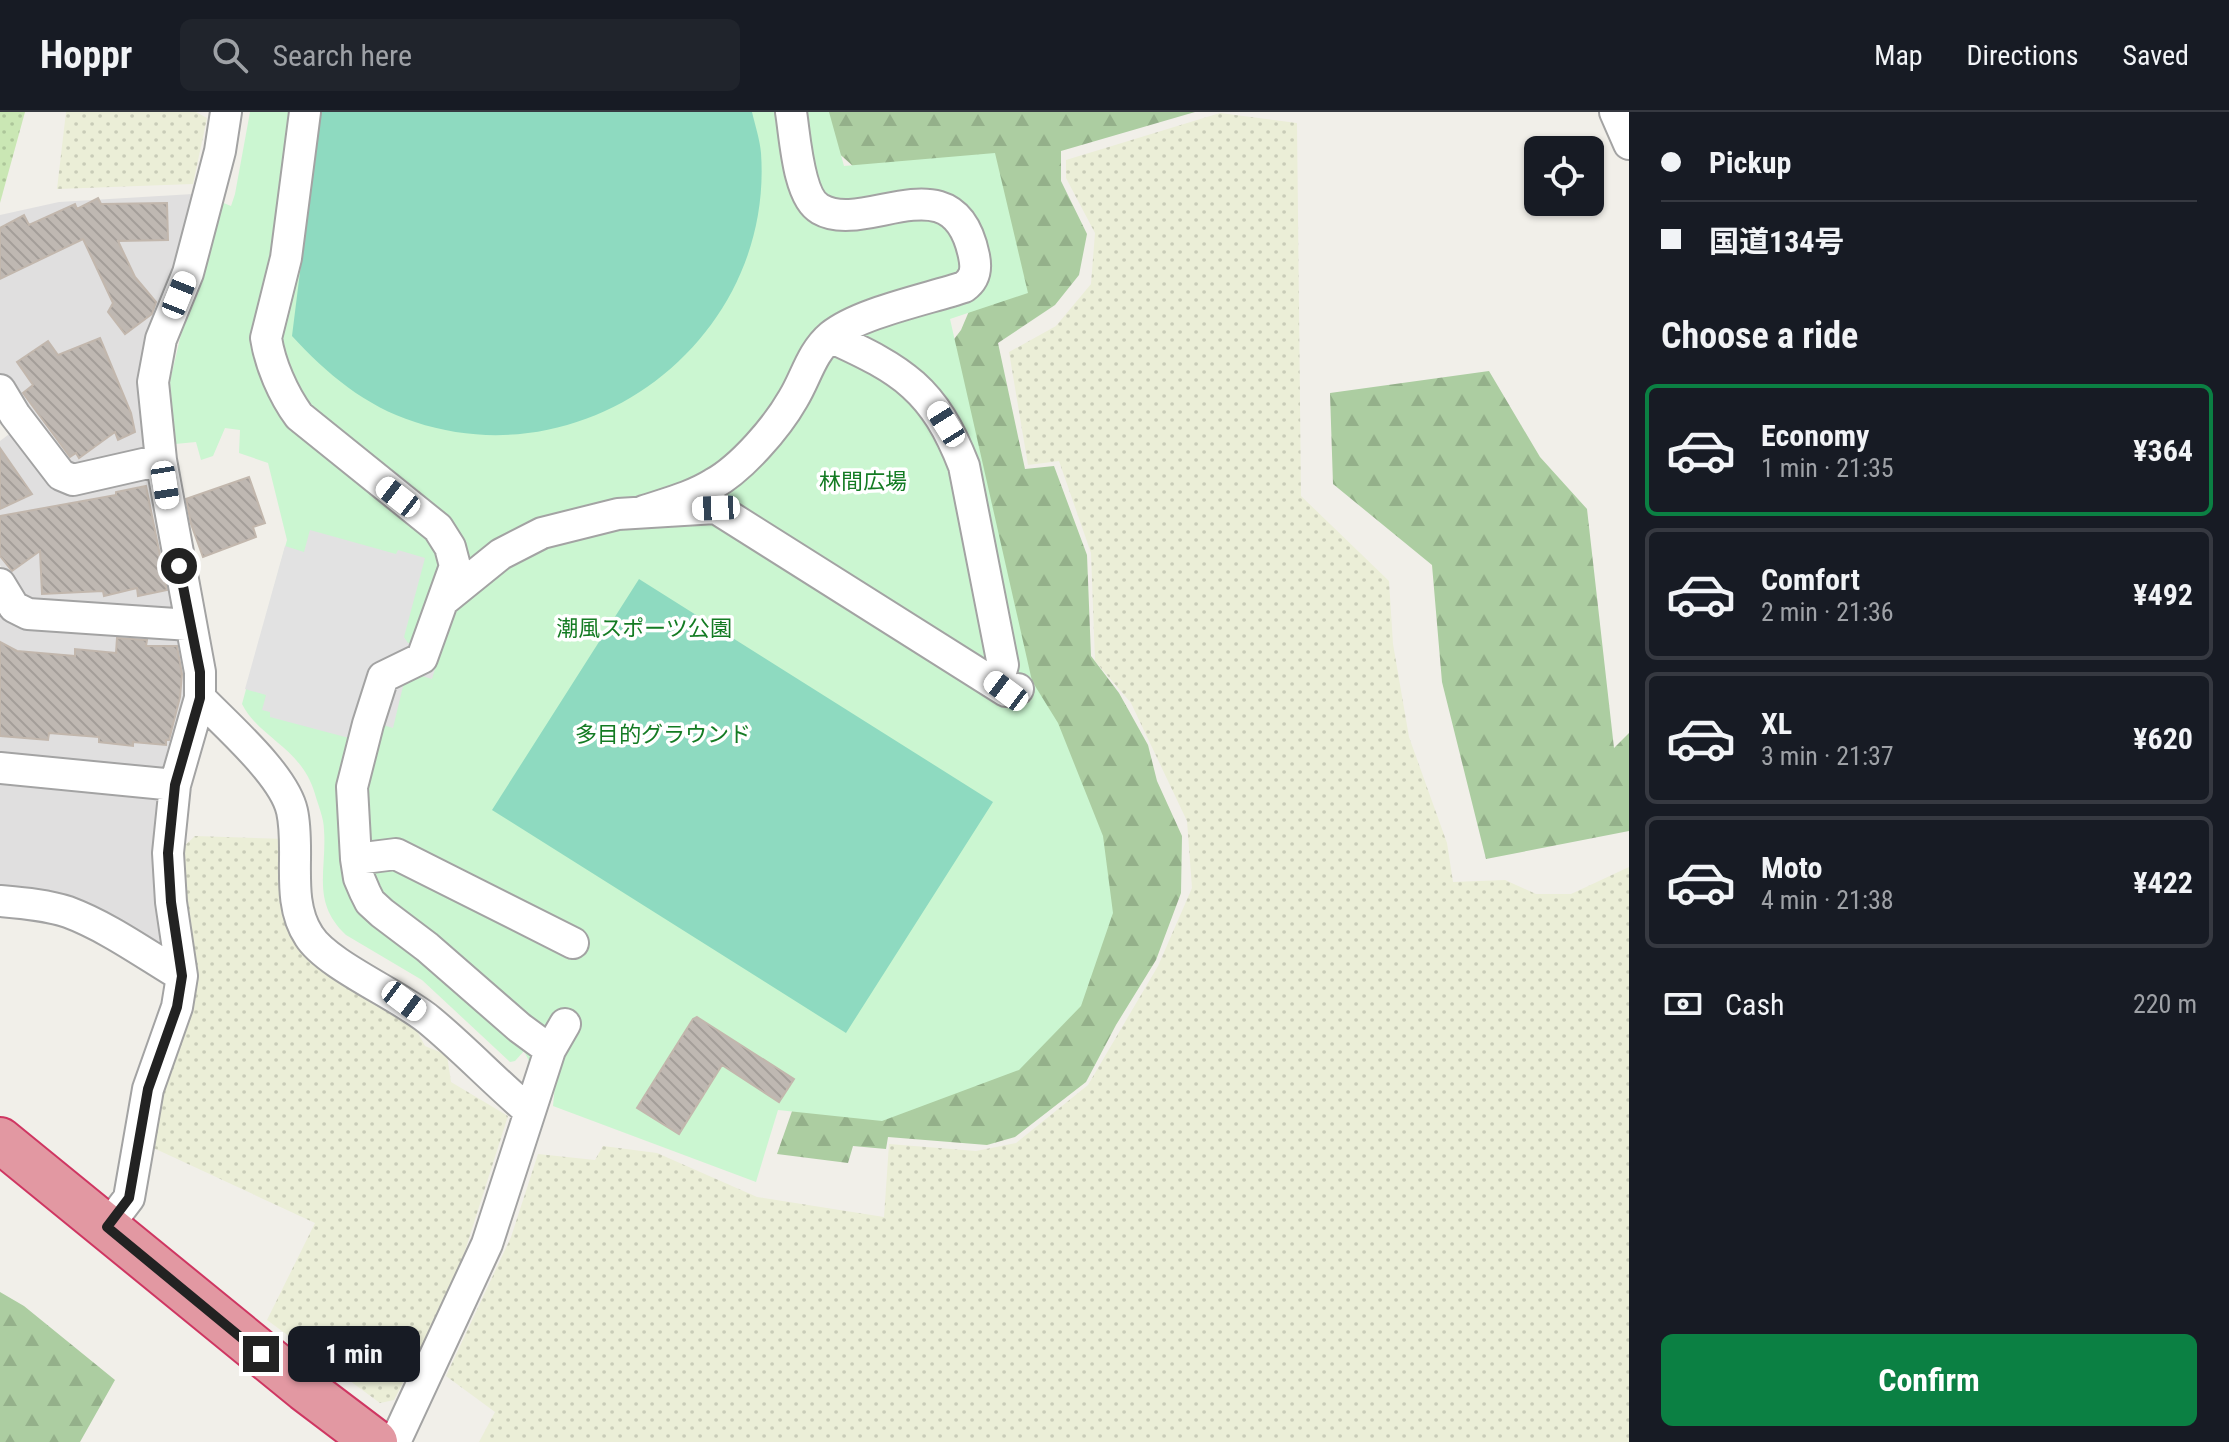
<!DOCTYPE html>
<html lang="en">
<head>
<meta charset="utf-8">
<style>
	:root { --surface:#171b24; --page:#20242c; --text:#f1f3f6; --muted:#9ea1a6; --line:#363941; --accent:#0b8043 }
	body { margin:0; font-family:"Roboto Condensed","Noto Sans JP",sans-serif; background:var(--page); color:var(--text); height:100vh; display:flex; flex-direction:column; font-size:30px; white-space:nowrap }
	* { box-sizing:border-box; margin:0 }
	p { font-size:26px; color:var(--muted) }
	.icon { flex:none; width:44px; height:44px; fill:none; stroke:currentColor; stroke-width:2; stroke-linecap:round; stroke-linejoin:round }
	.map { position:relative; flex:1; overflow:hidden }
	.side { display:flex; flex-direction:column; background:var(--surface); width:600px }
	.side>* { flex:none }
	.hud { display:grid; align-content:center; height:176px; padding:0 32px; background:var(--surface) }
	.buttons { position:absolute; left:1524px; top:24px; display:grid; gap:16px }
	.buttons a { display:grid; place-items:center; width:80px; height:80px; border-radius:12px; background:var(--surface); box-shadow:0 2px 6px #0004; font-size:40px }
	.end { position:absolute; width:36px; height:36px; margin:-18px; border:10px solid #222; background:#fff; box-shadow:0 0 0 4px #fff }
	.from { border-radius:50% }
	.bubble { position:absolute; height:56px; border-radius:12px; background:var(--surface); box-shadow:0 2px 6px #0004; font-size:26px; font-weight:700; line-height:56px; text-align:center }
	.car { position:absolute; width:24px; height:48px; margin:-24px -12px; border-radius:10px; box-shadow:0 0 6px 2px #0007; background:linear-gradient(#fff 24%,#345 0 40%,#fff 0 76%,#345 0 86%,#fff 0) }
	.hud b { display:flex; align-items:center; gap:28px; height:76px; font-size:30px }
	.hud b+b { border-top:2px solid var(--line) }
	.hud i { width:20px; height:20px; background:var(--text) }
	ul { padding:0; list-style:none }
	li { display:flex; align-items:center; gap:24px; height:132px; margin:0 16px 12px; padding:0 16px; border:4px solid var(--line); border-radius:12px }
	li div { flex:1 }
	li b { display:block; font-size:30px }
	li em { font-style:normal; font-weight:700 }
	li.active { border-color:var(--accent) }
	li>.icon { width:72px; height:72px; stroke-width:1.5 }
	h2 { padding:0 32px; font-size:36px; line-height:96px }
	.pay { display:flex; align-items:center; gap:20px; height:88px; padding:0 32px; font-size:30px }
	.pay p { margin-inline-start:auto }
	.action { display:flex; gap:16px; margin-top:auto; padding:16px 32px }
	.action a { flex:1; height:92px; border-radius:12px; background:var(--accent); color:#fff; font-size:32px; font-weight:700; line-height:92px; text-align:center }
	header { display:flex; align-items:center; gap:48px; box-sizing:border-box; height:112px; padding:0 40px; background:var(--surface); border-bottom:2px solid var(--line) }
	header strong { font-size:38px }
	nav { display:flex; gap:44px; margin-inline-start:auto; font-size:28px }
	.search { width:560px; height:72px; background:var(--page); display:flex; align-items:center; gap:20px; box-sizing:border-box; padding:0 28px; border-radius:12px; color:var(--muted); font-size:30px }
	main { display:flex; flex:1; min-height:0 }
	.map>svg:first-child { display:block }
</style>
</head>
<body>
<header>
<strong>Hoppr</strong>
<div class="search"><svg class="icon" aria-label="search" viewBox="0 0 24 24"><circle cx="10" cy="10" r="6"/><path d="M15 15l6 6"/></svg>Search here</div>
<nav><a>Map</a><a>Directions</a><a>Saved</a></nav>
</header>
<main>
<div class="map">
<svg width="1629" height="1330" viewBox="0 0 1629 1330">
	<defs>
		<pattern id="farmland-dots" width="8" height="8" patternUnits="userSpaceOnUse" patternTransform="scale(2)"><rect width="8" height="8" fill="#ebeed7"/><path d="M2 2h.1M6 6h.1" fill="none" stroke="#c9ccb8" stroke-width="1.8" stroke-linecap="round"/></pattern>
		<pattern id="grass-dots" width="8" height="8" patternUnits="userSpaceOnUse" patternTransform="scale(2)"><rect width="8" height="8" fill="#cae7b4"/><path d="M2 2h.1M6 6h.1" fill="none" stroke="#adc69a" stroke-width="1.8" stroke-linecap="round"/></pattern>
		<pattern id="forest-firs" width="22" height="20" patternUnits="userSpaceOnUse" patternTransform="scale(2)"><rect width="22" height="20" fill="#accda1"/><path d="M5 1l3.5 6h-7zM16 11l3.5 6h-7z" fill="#94b08a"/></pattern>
		<pattern id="building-back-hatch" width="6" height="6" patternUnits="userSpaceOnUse" patternTransform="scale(2)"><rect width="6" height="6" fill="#bfb8b2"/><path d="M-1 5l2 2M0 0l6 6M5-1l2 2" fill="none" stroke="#a49e99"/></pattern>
	</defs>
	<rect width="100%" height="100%" fill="#f1efe9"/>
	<path fill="#e0dfdf" d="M 193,82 L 150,331 L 138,343 L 78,357 L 63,350 L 0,262 L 0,103 L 59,90 Z
		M 8,323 L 20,324 L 55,374 L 146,364 L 156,367 L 180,493 L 172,502 L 22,487 L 0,453 L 0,329 Z
		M 0,492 L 180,525 L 192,580 L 164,660 L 0,644 Z
		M 0,668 L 156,682 L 165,691 L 164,841 L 0,779 Z"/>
	<path fill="url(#farmland-dots)" d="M 66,0 L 196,0 L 207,6 L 193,72 L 57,77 Z
		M 1220,1 L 1297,11 L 1301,384 L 1389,469 L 1393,532 L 1409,625 L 1447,731 L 1453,770 L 1505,768 L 1536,782 L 1571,782 L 1629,755 L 1629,1330 L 479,1330 L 495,1300 L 446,1264 L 511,1125 L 538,1042 L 595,1048 L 603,1034 L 657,1041 L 757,1085 L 884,1105 L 889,1032 L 976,1039 L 1016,1031 L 1088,973 L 1158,854 L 1192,776 L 1187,709 L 1131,591 L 1095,549 L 1091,441 L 1059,349 L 1028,353 L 1009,240 L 1056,214 L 1091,172 L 1095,121 L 1066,66 L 1066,48 Z
		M 195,724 L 286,727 L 288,794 L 410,906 L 425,934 L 447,943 L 451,970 L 508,1004 L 456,1167 L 394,1288 L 380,1291 L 267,1208 L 315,1111 L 147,1033 L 159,966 L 179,739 Z"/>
	<path fill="url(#grass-dots)" d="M 0,0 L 25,0 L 0,91 Z"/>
	<path fill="url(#forest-firs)" d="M 793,0 L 1195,0 L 1061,39 L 1061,69 L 1087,122 L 1079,163 L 1055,193 L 998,231 L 1025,357 L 1054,354 L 1087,443 L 1091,544 L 1119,581 L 1148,633 L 1157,669 L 1182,724 L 1181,781 L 1156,848 L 1116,913 L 1086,970 L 1015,1025 L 987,1033 L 888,1025 L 886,1037 L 853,1034 L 848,1051 L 777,1042 L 805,962 L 1039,626 L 939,247 L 961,218 L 978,178 L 854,55 Z
		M 1489,259 L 1540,345 L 1587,397 L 1614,636 L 1629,621 L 1629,719 L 1486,747 L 1442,570 L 1432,453 L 1333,372 L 1330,281 Z
		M 0,1180 L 24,1194 L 115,1268 L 80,1330 L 0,1330 Z"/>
	<path fill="#cbf6d1" d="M 250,0 L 829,0 L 844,54 L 995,41 L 1028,181 L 950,207 L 1032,569 L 1058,611 L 1103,724 L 1113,801 L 1081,894 L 1019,958 L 882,1009 L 778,998 L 756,1070 L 553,994 L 555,973 L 527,960 L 530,951 L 524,939 L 515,949 L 510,950 L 422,868 L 346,823 C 311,790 327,759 324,718 C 324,706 318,693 315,682 C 302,636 259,626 242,592 L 287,428 L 268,351 L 239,341 L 240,318 L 225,316 L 213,344 L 201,348 L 196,330 L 175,332 L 170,269 L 186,201 L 207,150 L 221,90 L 231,94 L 235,82 Z"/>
	<path fill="#8edac0" d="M 320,0 L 752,0 C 755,13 760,28 761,41 C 774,226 590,368 415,310 C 365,294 327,262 292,224 Z
		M 639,467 L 993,690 L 846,921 L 492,698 Z"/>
	<path fill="#e2e2e2" d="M 310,418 L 396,442 L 398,438 L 425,446 L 404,525 L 408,531 L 440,540 L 432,567 L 418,563 L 404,570 L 393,616 L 356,605 L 349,626 L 270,605 L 270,600 L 262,598 L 266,583 L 245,577 L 285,434 L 304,440 Z"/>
	<path fill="url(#building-back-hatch)" stroke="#c2b7ad" stroke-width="2" d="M 98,86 L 101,92 L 167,91 L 168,128 L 118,129 L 135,165 L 156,190 L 152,202 L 125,222 L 108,200 L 113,191 L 83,127 L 0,167 L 0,116 L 24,103 L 29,113 L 75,92 L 77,97 Z
		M 100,226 L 131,301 L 135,320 L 118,328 L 115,320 L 79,346 L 76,341 L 70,345 L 23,281 L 33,273 L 17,250 L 48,229 L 58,243 Z
		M 0,336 L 32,382 L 0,397 Z
		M 249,365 L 265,411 L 253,415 L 256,425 L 203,445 L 191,412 L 186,387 Z
		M 146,374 L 167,478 L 138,484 L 137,476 L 104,484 L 103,479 L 42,482 L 40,439 L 12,459 L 0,444 L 0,404 L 116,383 L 116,380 Z
		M 117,526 L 147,528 L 146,534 L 177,534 L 182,562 L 180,585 L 169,628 L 166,628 L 166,633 L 133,630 L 133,634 L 99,630 L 99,625 L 49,621 L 48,628 L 0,624 L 0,530 L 17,539 L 75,544 L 75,537 L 116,541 Z
		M 697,905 L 794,967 L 779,990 L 722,953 L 679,1022 L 637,996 L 693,907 Z"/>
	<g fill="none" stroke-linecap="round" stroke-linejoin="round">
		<g stroke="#a3a3a3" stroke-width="34">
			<path id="minor" d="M 305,0 L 286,146 L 266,226 C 270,252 283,282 299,304 L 438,416 L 450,435 L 455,454 L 422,546 L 383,565 L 368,612 L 352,675 L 356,747 L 359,766 L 365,780 L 370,790 L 382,801 L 427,835 L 520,916 L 550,938 L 487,1132 L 395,1330
				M 1615,0 L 1629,32
				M 830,225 C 903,258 934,277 964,354 L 1003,553 L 1001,560 L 990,568
				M 0,278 L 15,303 L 61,363 L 73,368 L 161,348
				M 644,399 C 668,391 692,385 713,372 C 742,356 777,315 793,287 C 806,266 811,241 831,224 C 859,201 928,187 964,175 C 975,167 977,158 974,144 C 954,45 866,124 820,97 C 798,85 795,24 791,0
				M 0,472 L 14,495 L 28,502 L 190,513
				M 444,488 L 501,442 L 542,421 L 618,402 L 716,396 L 1006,579 L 1018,577
				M 200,586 C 226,613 284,663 292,699 C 301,739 285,788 309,824 C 327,853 399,883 429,908 C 463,936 494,969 528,998
				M 0,656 L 175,673
				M 356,747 L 396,742 L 573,831
				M 0,789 C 22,791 47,793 68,800 C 108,815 145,842 182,864
				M 550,938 L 565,912
				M 107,1115 L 129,1086 L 148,977 L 177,895 L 182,864 L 171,790 L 168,741 L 175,673 L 200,586 L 200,560 L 161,348 L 153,270 L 161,227 L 188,161 L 203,104 L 220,39 L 226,0"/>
		</g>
		<g stroke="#cf3662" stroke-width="48">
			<path id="highway" d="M 0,1028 L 305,1277 L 375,1330"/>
		</g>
		<use href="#minor" stroke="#fff" stroke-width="30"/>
		<use href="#highway" stroke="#e298a2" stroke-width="44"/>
	</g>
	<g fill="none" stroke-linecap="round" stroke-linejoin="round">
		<path stroke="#222" stroke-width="10" d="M 179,454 L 200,560 L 200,586 L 175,673 L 168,741 L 171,790 L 182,864 L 177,895 L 148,977 L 129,1086 L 107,1115 L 261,1242"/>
	</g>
	<g text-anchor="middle" stroke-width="7" stroke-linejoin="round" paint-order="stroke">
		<g font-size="22" fill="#147b23" stroke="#fff">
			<text x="863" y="377">林間広場</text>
			<text x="644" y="524">潮風スポーツ公園</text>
			<text x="663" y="630">多目的グラウンド</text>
		</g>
	</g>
</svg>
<div class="buttons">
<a><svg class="icon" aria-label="locate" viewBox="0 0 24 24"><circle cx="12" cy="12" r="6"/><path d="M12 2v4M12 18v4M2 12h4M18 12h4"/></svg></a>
</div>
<i class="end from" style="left:179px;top:454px"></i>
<i class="end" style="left:261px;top:1242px"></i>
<div class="bubble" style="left:288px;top:1214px;width:132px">1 min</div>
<i class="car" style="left:179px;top:183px;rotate:22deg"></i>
<i class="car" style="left:946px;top:312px;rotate:328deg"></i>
<i class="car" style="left:165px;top:373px;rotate:171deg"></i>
<i class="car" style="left:398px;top:385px;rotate:308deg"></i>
<i class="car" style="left:716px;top:396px;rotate:268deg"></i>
<i class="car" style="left:1006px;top:579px;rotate:307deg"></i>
<i class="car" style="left:404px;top:889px;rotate:127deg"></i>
</div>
<section class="side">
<div class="hud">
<b><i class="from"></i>Pickup</b>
<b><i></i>国道134号</b>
</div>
<h2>Choose a ride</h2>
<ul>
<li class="active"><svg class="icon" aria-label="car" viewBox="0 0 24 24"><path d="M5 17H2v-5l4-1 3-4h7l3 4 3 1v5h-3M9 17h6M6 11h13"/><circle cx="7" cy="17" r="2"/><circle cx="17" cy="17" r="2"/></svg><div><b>Economy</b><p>1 min · 21:35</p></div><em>¥364</em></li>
<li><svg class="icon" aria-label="car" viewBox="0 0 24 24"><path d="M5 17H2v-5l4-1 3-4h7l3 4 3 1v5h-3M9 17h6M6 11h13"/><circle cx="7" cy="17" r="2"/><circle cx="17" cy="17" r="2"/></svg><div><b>Comfort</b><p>2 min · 21:36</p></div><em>¥492</em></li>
<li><svg class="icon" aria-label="car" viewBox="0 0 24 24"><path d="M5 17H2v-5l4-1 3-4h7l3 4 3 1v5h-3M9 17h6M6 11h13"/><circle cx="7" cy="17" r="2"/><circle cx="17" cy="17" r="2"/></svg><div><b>XL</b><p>3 min · 21:37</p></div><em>¥620</em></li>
<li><svg class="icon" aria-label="car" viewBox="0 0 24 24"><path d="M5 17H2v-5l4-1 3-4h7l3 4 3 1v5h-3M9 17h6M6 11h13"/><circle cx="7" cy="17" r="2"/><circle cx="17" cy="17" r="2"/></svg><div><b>Moto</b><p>4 min · 21:38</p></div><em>¥422</em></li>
</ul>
<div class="pay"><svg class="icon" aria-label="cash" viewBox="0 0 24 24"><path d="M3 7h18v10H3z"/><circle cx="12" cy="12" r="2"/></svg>Cash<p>220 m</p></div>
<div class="action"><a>Confirm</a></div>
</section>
</main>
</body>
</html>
